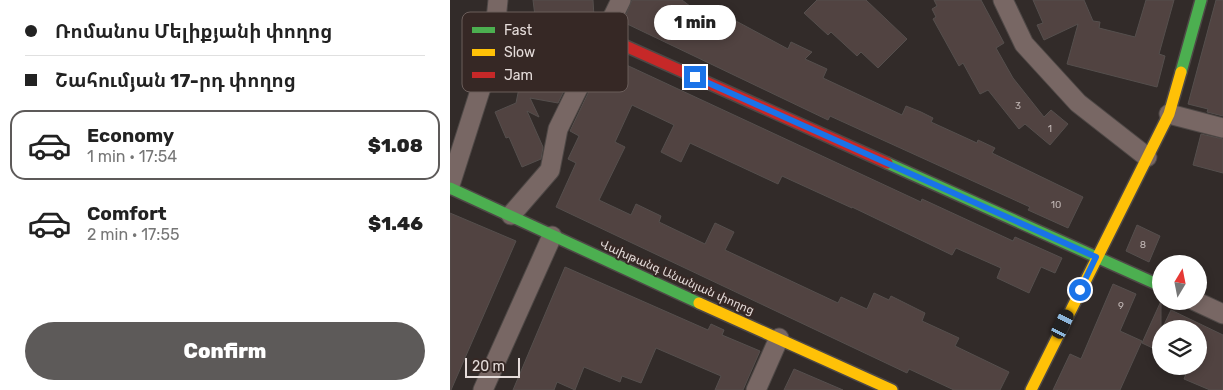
<!DOCTYPE html>
<html lang="en">
<head>
<meta charset="utf-8">
<style>
	:root { --surface:#fff; --page:#f2f2f2; --text:#222; --muted:#767676; --line:#e0e0e0; --accent:#5d5a59 }
	body { margin:0; font-family:Rubik,"Noto Sans Armenian",sans-serif; background:var(--page); color:var(--text); height:100vh; display:flex; flex-direction:column; font-size:19px; white-space:nowrap }
	* { box-sizing:border-box; margin:0 }
	p { font-size:16px; color:var(--muted) }
	.icon { flex:none; width:28px; height:28px; fill:none; stroke:currentColor; stroke-width:2; stroke-linecap:round; stroke-linejoin:round }
	.map { position:relative; flex:1; overflow:hidden }
	.side { display:flex; flex-direction:column; background:var(--surface); width:450px }
	.side>* { flex:none }
	.banner { display:grid; align-content:center; height:110px; padding:0 25px; background:var(--surface) }
	.needle { width:32px; rotate:10deg }
	.fabs { position:absolute; left:702px; top:255px; display:grid; gap:10px }
	.fabs a { display:grid; place-items:center; width:55px; height:55px; border-radius:50%; background:var(--surface); box-shadow:0 2px 8px #0003; font-size:25px }
	.scale { position:absolute; left:15px; bottom:12px; width:55px; box-sizing:border-box; padding-left:5px; border:2px solid #e5dcda; border-top:0; font-size:14px; line-height:18px; white-space:nowrap; color:#e5dcda; -webkit-text-stroke:4px #362825; paint-order:stroke }
	.end { position:absolute; width:22px; height:22px; margin:-11px; border:6px solid #1a73e8; background:#fff; box-shadow:0 0 0 2px #fff }
	.from { border-radius:50% }
	.bubble { position:absolute; height:35px; border-radius:18px; background:var(--surface); box-shadow:0 2px 8px #0003; font-size:16px; font-weight:800; line-height:35px; text-align:center }
	.car { position:absolute; width:15px; height:30px; margin:-15px -8px; border-radius:6px; box-shadow:0 0 4px 1px #0007; background:linear-gradient(#222 24%,#8ab4d8 0 40%,#222 0 76%,#8ab4d8 0 86%,#222 0) }
	.banner b { display:flex; align-items:center; gap:18px; height:48px; font-size:19px }
	.banner b+b { border-top:1px solid var(--line) }
	.banner i { width:12px; height:12px; background:var(--text) }
	ul { padding:0; list-style:none }
	li { display:flex; align-items:center; gap:15px; height:70px; margin:0 10px 8px; padding:0 15px; border:2px solid transparent; border-radius:15px }
	li div { flex:1 }
	li b { display:block; font-size:19px }
	li em { font-style:normal; font-weight:800 }
	li.current { border-color:var(--accent) }
	li>.icon { width:45px; height:45px; stroke-width:1.5 }
	.primary-button { display:flex; gap:10px; margin-top:auto; padding:10px 25px }
	.primary-button a { flex:1; height:58px; border-radius:30px; background:var(--accent); color:#fff; font-size:20px; font-weight:800; line-height:58px; text-align:center }
	main { display:flex; flex:1; min-height:0 }
	.map>svg:first-child { display:block }
</style>
</head>
<body>
<main>
<section class="side">
<div class="banner">
<b><i class="from"></i>Ռոմանոս Մելիքյանի փողոց</b>
<b><i></i>Շահումյան 17-րդ փողոց</b>
</div>
<ul>
<li class="current"><svg class="icon" aria-label="car" viewBox="0 0 24 24"><path d="M5 17H2v-5l4-1 3-4h7l3 4 3 1v5h-3M9 17h6M6 11h13"/><circle cx="7" cy="17" r="2"/><circle cx="17" cy="17" r="2"/></svg><div><b>Economy</b><p>1 min · 17:54</p></div><em>$1.08</em></li>
<li><svg class="icon" aria-label="car" viewBox="0 0 24 24"><path d="M5 17H2v-5l4-1 3-4h7l3 4 3 1v5h-3M9 17h6M6 11h13"/><circle cx="7" cy="17" r="2"/><circle cx="17" cy="17" r="2"/></svg><div><b>Comfort</b><p>2 min · 17:55</p></div><em>$1.46</em></li>
</ul>
<div class="primary-button"><a>Confirm</a></div>
</section>
<div class="map">
<svg width="773" height="390" viewBox="0 0 773 390">
	<rect width="100%" height="100%" fill="#322b29"/>
	<path fill="#514341" stroke="#554f4d" d="M 83,0 L 143,0 L 144,17 L 150,17 L 147,23 L 140,29 L 139,40 L 108,103 L 80,98 L 89,117 L 77,111 L 93,147 L 91,159 L 72,167 L 59,137 L 56,138 L 45,112 L 66,103 L 73,68 L 80,16 L 85,16 Z
		M 182,0 L 232,0 L 253,16 L 255,11 L 271,19 L 273,14 L 338,49 L 341,42 L 362,52 L 355,59 L 377,69 L 373,78 L 452,115 L 456,106 L 471,112 L 483,118 L 481,122 L 527,143 L 528,140 L 545,148 L 542,153 L 633,197 L 618,228 L 578,210 L 580,207 L 380,116 L 378,120 L 173,22 Z
		M 367,0 L 416,0 L 457,39 L 428,68 L 411,52 L 407,56 L 381,32 L 378,35 L 354,13 Z
		M 484,0 L 531,0 L 554,43 L 546,48 L 563,78 L 594,117 L 601,110 L 618,124 L 600,145 L 575,124 L 569,129 L 538,90 L 530,94 L 513,63 L 509,66 L 483,19 L 486,17 L 482,9 L 487,6 Z
		M 583,0 L 634,0 L 643,21 L 650,22 L 649,28 L 685,37 L 696,0 L 724,0 L 709,54 L 715,56 L 707,87 L 617,64 L 628,24 L 594,40 L 587,25 L 593,23 Z
		M 766,0 L 773,0 L 773,116 L 757,112 L 758,109 L 738,104 Z
		M 170,62 L 471,202 L 472,199 L 563,241 L 565,237 L 612,258 L 605,273 L 591,267 L 579,293 L 547,278 L 551,268 L 506,248 L 502,255 L 402,207 L 402,208 L 332,176 L 328,184 L 240,143 L 231,162 L 211,152 L 224,125 L 182,105 L 165,142 L 175,147 L 149,200 L 181,215 L 186,204 L 211,216 L 209,222 L 255,244 L 265,223 L 284,232 L 275,250 L 388,303 L 391,297 L 417,309 L 424,293 L 439,300 L 441,296 L 475,313 L 472,321 L 509,338 L 505,346 L 559,372 L 550,390 L 504,390 L 459,369 L 457,373 L 106,207 L 126,163 L 118,159 L 129,136 L 120,131 L 150,68 Z
		M 751,134 L 773,139 L 773,173 L 743,165 Z
		M 0,213 L 66,241 L 1,390 L 0,390 Z
		M 687,225 L 710,236 L 699,262 L 676,251 Z
		M 115,267 L 258,330 L 261,324 L 274,330 L 272,335 L 310,351 L 293,390 L 265,390 L 271,376 L 206,348 L 191,383 L 172,376 L 170,382 L 134,367 L 125,390 L 107,382 L 104,390 L 63,390 Z
		M 663,284 L 686,294 L 670,331 L 692,341 L 670,390 L 603,390 L 620,354 L 631,359 Z
		M 711,301 L 711,352 L 692,343 Z
		M 721,310 L 773,335 L 773,390 L 760,390 L 734,379 L 739,366 L 749,366 L 749,329 L 712,329 Z
		M 344,369 L 393,390 L 334,390 Z"/>
	<g fill="none" stroke-linecap="round" stroke-linejoin="round">
		<g stroke="#4e4846" stroke-width="21">
			<path id="street" d="M 553,0 L 574,44 L 628,103 L 697,157
				M 719,114 L 773,128
				M 0,185 L 43,50 L 48,0
				M 61,215 L 100,170 L 108,129 L 171,0
				M 745,301 L 773,314
				M 33,390 L 102,236
				M 306,390 L 329,338"/>
		</g>
		<g stroke="#4e4846" stroke-width="14">
			<path id="fast" d="M 731,72 L 751,0
				M 437,163 L 711,286
				M 0,188 L 249,303"/>
		</g>
		<g stroke="#4e4846" stroke-width="14">
			<path id="slow" d="M 249,303 L 442,390
				M 581,390 L 719,114 L 731,72"/>
		</g>
		<g stroke="#4e4846" stroke-width="14">
			<path id="jam" d="M 153,36 L 437,163"/>
		</g>
		<use href="#street" stroke="#786764" stroke-width="19"/>
		<use href="#fast" stroke="#4caf50" stroke-width="11"/>
		<use href="#slow" stroke="#ffc107" stroke-width="11"/>
		<use href="#jam" stroke="#c62828" stroke-width="11"/>
	</g>
	<g fill="none" stroke-linecap="round" stroke-linejoin="round">
		<path stroke="#1a73e8" stroke-width="6" d="M 245,77 L 646,257 L 630,290"/>
	</g>
	<g text-anchor="middle" stroke-width="4" stroke-linejoin="round" paint-order="stroke">
		<g font-size="10" fill="#c0b6b4">
			<text x="568" y="109">3</text>
			<text x="600" y="132">1</text>
			<text x="606" y="208">10</text>
			<text x="693" y="248">8</text>
			<text x="671" y="309">9</text>
		</g>
		<g font-size="12" fill="#e5dcda" stroke="#362825">
			<text transform="translate(227 277) rotate(24)" y="4">Վախթանգ Անանյան փողոց</text>
		</g>
	</g>
	<rect x="12" y="12" width="166" height="80" rx="8" fill="#362825" stroke="#6b5e5b" stroke-width="1"/>
	<rect x="22" y="27" width="23" height="6" fill="#4caf50"/>
	<rect x="22" y="49" width="23" height="7" fill="#ffc107"/>
	<rect x="22" y="72" width="23" height="6" fill="#c62828"/>
	<g font-size="14" fill="#e5dcda">
		<text x="54" y="35">Fast</text>
		<text x="54" y="57">Slow</text>
		<text x="54" y="80">Jam</text>
	</g>
</svg>
<div class="fabs">
<a><svg class="needle" viewBox="-14 -14 28 28"><path d="M0-13l5 13h-10z" fill="#e53935"/><path d="M0 13l5-13h-10z" fill="#767676"/></svg></a>
<a><svg class="icon" aria-label="layers" viewBox="0 0 24 24"><path d="M12 4l9 5-9 5-9-5zM3 14l9 5 9-5"/></svg></a>
</div>
<div class="scale">20 m</div>
<i class="end from" style="left:630px;top:290px"></i>
<i class="end" style="left:245px;top:77px"></i>
<div class="bubble" style="left:204px;top:5px;width:82px">1 min</div>
<i class="car" style="left:613px;top:324px;rotate:26deg"></i>
</div>
</main>
</body>
</html>
